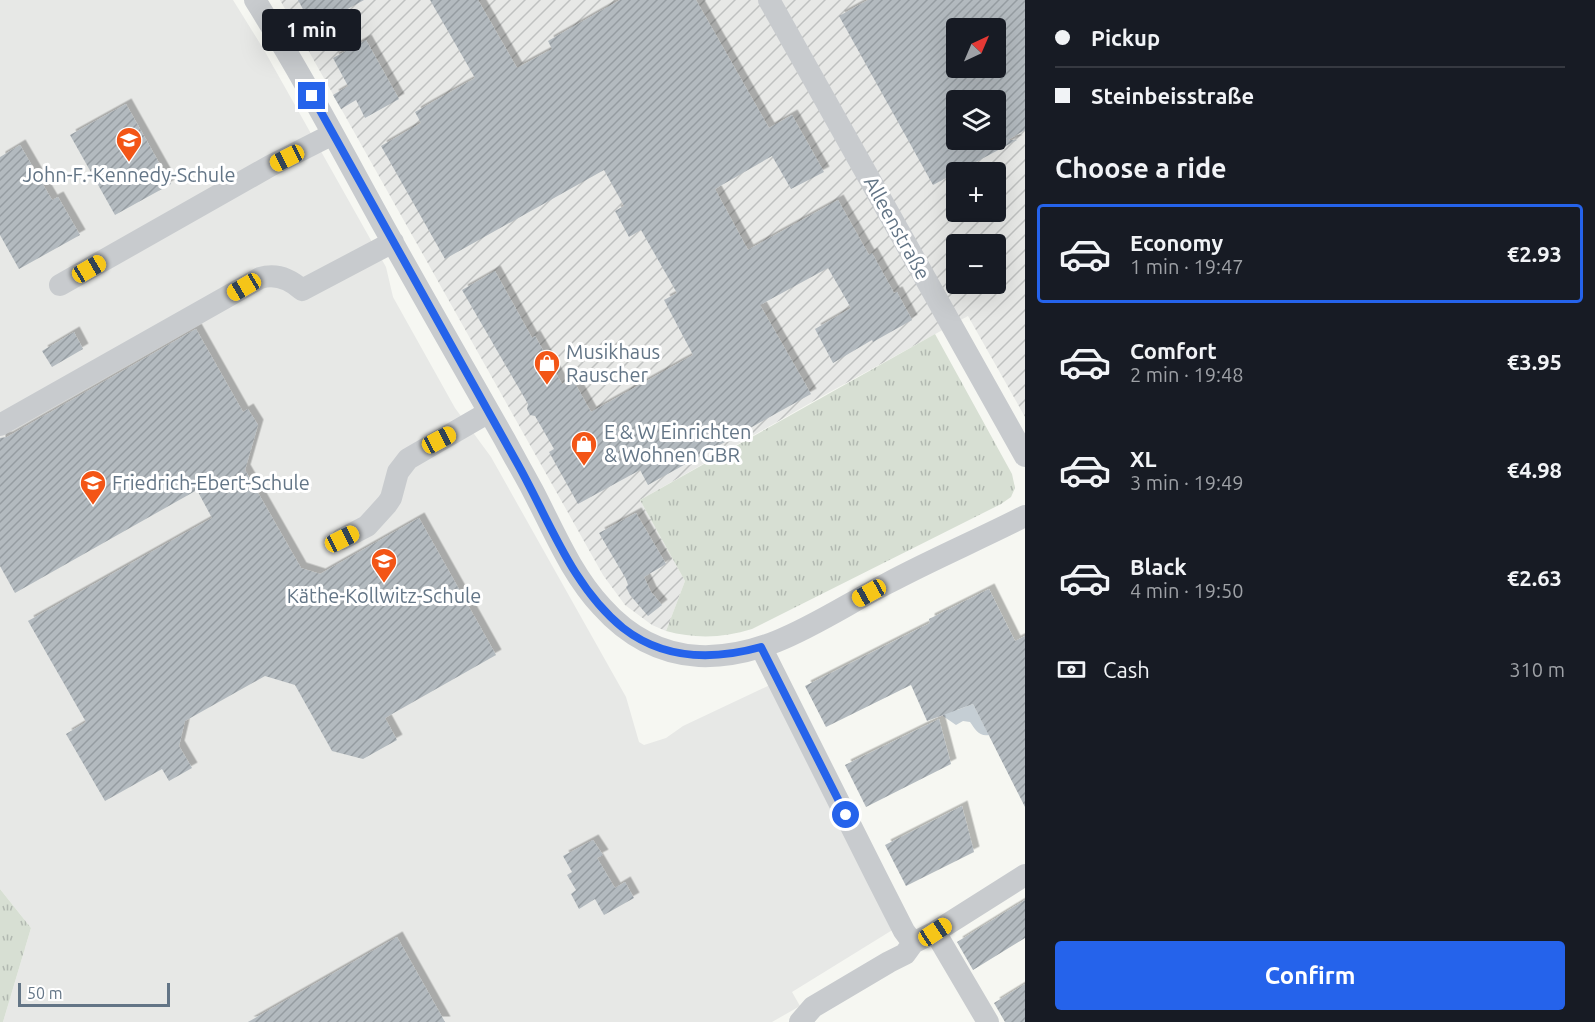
<!DOCTYPE html>
<html lang="en">
<head>
<meta charset="utf-8">
<style>
	:root { --surface:#171b24; --page:#20242c; --text:#f1f3f6; --muted:#9ea1a6; --line:#363941; --accent:#2563eb }
	body { margin:0; font-family:Ubuntu,sans-serif; background:var(--page); color:var(--text); height:100vh; display:flex; flex-direction:column; font-size:22px; white-space:nowrap }
	* { box-sizing:border-box; margin:0 }
	p { font-size:20px; color:var(--muted) }
	.icon { flex:none; width:33px; height:33px; fill:none; stroke:currentColor; stroke-width:2; stroke-linecap:round; stroke-linejoin:round }
	.map { position:relative; flex:1; overflow:hidden }
	.side { display:flex; flex-direction:column; background:var(--surface); width:570px }
	.side>* { flex:none }
	.banner { display:grid; align-content:center; height:132px; padding:0 30px; background:var(--surface) }
	.needle { width:39px; rotate:44deg }
	.tools { position:absolute; left:946px; top:18px; display:grid; gap:12px }
	.tools a { display:grid; place-items:center; width:60px; height:60px; border-radius:6px; background:var(--surface); box-shadow:0 6px 24px #0002; font-size:30px }
	.scale { position:absolute; left:18px; bottom:15px; width:152px; box-sizing:border-box; padding-left:6px; border:3px solid #637586; border-top:0; font-size:16px; line-height:21px; white-space:nowrap; color:#637586; -webkit-text-stroke:4px #fff; paint-order:stroke }
	.end { position:absolute; width:27px; height:27px; margin:-14px; border:8px solid #2563eb; background:#fff; box-shadow:0 0 0 3px #fff }
	.from { border-radius:50% }
	.bubble { position:absolute; height:42px; border-radius:6px; background:var(--surface); box-shadow:0 6px 24px #0002; font-size:20px; font-weight:600; line-height:42px; text-align:center }
	.car { position:absolute; width:18px; height:36px; margin:-18px -9px; border-radius:8px; box-shadow:0 0 4px 2px #0007; background:linear-gradient(#f5c518 24%,#345 0 40%,#f5c518 0 76%,#345 0 86%,#f5c518 0) }
	.banner b { display:flex; align-items:center; gap:21px; height:57px; font-size:22px }
	.banner b+b { border-top:2px solid var(--line) }
	.banner i { width:15px; height:15px; background:var(--text) }
	ul { padding:0; list-style:none }
	li { display:flex; align-items:center; gap:18px; height:99px; margin:0 12px 9px; padding:0 18px; border:3px solid transparent; border-radius:6px }
	li div { flex:1 }
	li b { display:block; font-size:22px }
	li em { font-style:normal; font-weight:600 }
	li.current { border-color:var(--accent) }
	li>.icon { width:54px; height:54px; stroke-width:1.5 }
	h2 { padding:0 30px; font-size:27px; line-height:72px }
	.pay { display:flex; align-items:center; gap:15px; height:66px; padding:0 30px; font-size:22px }
	.pay p { margin-inline-start:auto }
	.primary-button { display:flex; gap:12px; margin-top:auto; padding:12px 30px }
	.primary-button a { flex:1; height:69px; border-radius:6px; background:var(--accent); color:#fff; font-size:24px; font-weight:600; line-height:69px; text-align:center }
	main { display:flex; flex:1; min-height:0 }
	.map>svg:first-child { display:block }
</style>
</head>
<body>
<main>
<div class="map">
<svg width="1025" height="1022" viewBox="0 0 1025 1022">
	<defs>
		<pattern id="industrial-furrows" width="10" height="10" patternUnits="userSpaceOnUse" patternTransform="scale(1.5)"><rect width="10" height="10" fill="#e7e8e6"/><path d="M-1 1l2-2M0 10L10 0M9 11l2-2" fill="none" stroke="#bfc1c0"/></pattern>
		<pattern id="grass-tufts" width="24" height="20" patternUnits="userSpaceOnUse" patternTransform="scale(1.5)"><rect width="24" height="20" fill="#d7dfd3"/><path d="M3 7l-1-3M5 7V3M7 7l1-3M15 17l-1-3M17 17v-4M19 17l1-3" fill="none" stroke="#b2b9b1"/></pattern>
		<pattern id="building-hatch" width="6" height="6" patternUnits="userSpaceOnUse" patternTransform="scale(1.5)"><rect width="6" height="6" fill="#b3babf"/><path d="M-1 1l2-2M0 6l6-6M5 7l2-2" fill="none" stroke="#959ca1"/></pattern>
		<filter id="shadow"><feDropShadow dx="5.5" dy="-5.5" stdDeviation="0" flood-color="#0004"/></filter>
	</defs>
	<rect width="100%" height="100%" fill="#f6f7f2"/>
	<path fill="#e7e8e6" d="M 0,0 L 233,0 L 264,50 L 386,267 L 393,297 L 455,408 L 491,457 L 626,697 L 639,742 L 644,745 L 666,738 L 683,726 L 770,685 L 894,929 L 792,992 L 800,1006 L 772,1022 L 3,1022 L 31,928 L 0,889 Z"/>
	<path fill="url(#industrial-furrows)" fill-rule="evenodd" d="M 280,0 L 1025,0 L 1025,417 L 968,316 L 819,398 L 640,500 L 685,581 L 666,631 L 652,625 L 625,605 L 603,575 ZM 957,28 L 996,28 L 996,68 L 957,68 ZM 957,100 L 996,100 L 996,140 L 957,140 ZM 957,172 L 996,172 L 996,212 L 957,212 ZM 957,244 L 996,244 L 996,284 L 957,284 Z"/>
	<path fill="url(#grass-tufts)" d="M 935,334 L 1012,474 L 1015,488 L 1011,497 L 1001,504 L 752,629 C 723,638 696,639 666,631 L 685,581 L 640,500 Z
		M 0,889 L 31,928 L 3,1022 L 0,1022 Z"/>
	<path fill="#c5ced4" d="M 952,700 L 957,710 L 973,704 L 989,735 C 979,737 975,729 970,722 L 963,721 L 956,725 L 943,716 L 941,707 Z"/>
	<path fill="url(#building-hatch)" fill-rule="evenodd" filter="url(#shadow)" d="M 298,0 L 364,0 L 313,28 Z
		M 430,0 L 478,0 L 517,68 L 552,49 L 548,41 L 620,0 L 696,0 L 769,128 L 792,115 L 824,172 L 791,189 L 772,156 L 715,189 L 748,250 L 838,200 L 869,255 L 872,253 L 894,293 L 897,292 L 912,320 L 873,342 L 872,340 L 833,363 L 815,329 L 851,308 L 828,268 L 760,305 L 811,394 L 648,485 L 640,470 L 578,504 L 549,452 L 554,449 L 535,416 L 530,415 L 527,409 L 528,404 L 462,290 L 495,271 L 532,338 L 535,336 L 562,384 L 572,378 L 591,412 L 693,355 L 664,300 L 677,293 L 641,230 L 629,237 L 615,211 L 624,206 L 604,170 L 445,259 L 381,146 L 421,123 L 415,112 L 475,78 Z
		M 868,0 L 1025,0 L 1025,130 L 1008,140 L 1017,140 L 933,185 L 839,16 ZM 957,28 L 996,28 L 996,68 L 957,68 ZM 957,100 L 996,100 L 996,140 L 957,140 Z
		M 366,40 L 399,99 L 365,118 L 356,100 L 341,109 L 333,95 L 348,86 L 333,58 Z
		M 126,104 L 171,184 L 115,215 L 70,135 Z
		M 20,145 L 52,200 L 58,197 L 80,235 L 19,269 L 0,235 L 0,157 Z
		M 196,329 L 243,412 L 248,409 L 258,425 L 245,470 L 301,568 L 320,574 L 419,518 L 496,655 L 385,718 L 397,740 L 363,759 L 332,751 L 295,685 L 265,676 L 185,721 L 179,746 L 192,768 L 169,781 L 162,769 L 105,801 L 66,734 L 86,722 L 28,621 L 212,518 L 197,490 L 15,593 L 0,566 L 0,438 L 7,437 Z
		M 74,332 L 83,349 L 52,367 L 42,351 Z
		M 636,513 L 666,564 L 644,577 L 651,592 L 662,605 L 648,616 L 630,595 L 626,587 L 628,585 L 626,579 L 599,533 Z
		M 989,589 L 1015,641 L 1025,636 L 1025,807 L 973,704 L 927,721 L 911,685 L 826,727 L 805,686 L 930,623 L 929,619 Z
		M 939,719 L 951,764 L 866,807 L 845,765 Z
		M 962,806 L 974,852 L 906,886 L 885,845 Z
		M 593,840 L 603,855 L 597,858 L 615,888 L 625,882 L 634,898 L 604,915 L 595,899 L 579,909 L 571,894 L 576,890 L 567,875 L 572,872 L 563,856 Z
		M 1025,900 L 1025,938 L 973,970 L 957,942 Z
		M 397,937 L 445,1022 L 248,1022 L 311,986 Z
		M 1025,984 L 1025,1022 L 1005,1022 L 994,1003 Z"/>
	<g fill="none" stroke-linecap="round" stroke-linejoin="round">
		<path stroke="#c8cbce" stroke-width="22" d="M 255,0 C 301,73 341,149 383,225 C 423,297 464,368 505,440 C 514,457 524,474 533,491 C 554,531 571,574 602,607 C 627,635 660,654 699,656 C 770,659 827,614 888,583 C 933,559 980,539 1025,516
			M 769,0 L 1025,456
			M 60,285 L 270,166 L 333,134
			M 0,425 L 260,278 C 276,273 290,279 302,290 L 393,242
			M 342,539 L 367,526 L 387,504 L 391,498 L 398,472 L 408,459 L 489,412
			M 761,647 L 877,878 L 904,931 L 913,943
			M 935,932 L 988,1022
			M 800,1022 L 813,1007 L 889,962 L 905,954 L 913,943 L 935,932 L 1025,875"/>
	</g>
	<g fill="none" stroke-linecap="round" stroke-linejoin="round">
		<path stroke="#2563eb" stroke-width="8" d="M 312,96 C 379,218 448,339 516,461 C 548,517 571,586 623,628 C 664,660 714,660 761,647 L 846,815"/>
	</g>
	<defs>
		<g id="school-pin" transform="scale(1.35)"><path d="M0 17L-7.5 6A9.5 9.5 0 1 1 7.5 6Z" fill="#f35516" stroke="#fff"/><path d="M0-5L7-2L0 1L-7-2ZM-4 1L0 2.5L4 1V4Q0 6-4 4Z" fill="#fff"/></g>
		<g id="shop-pin" transform="scale(1.35)"><path d="M0 17L-7.5 6A9.5 9.5 0 1 1 7.5 6Z" fill="#f35516" stroke="#fff"/><path d="M-5-2.5h2.3a2.7 3.5 0 0 1 5.4 0H5L5.5 6h-11ZM-1.5-2.5h3a1.5 2.3 0 0 0-3 0Z" fill="#fff"/></g>
	</defs>
	<g fill-rule="evenodd">
		<use href="#school-pin" x="129" y="140"/>
		<use href="#shop-pin" x="547" y="363"/>
		<use href="#shop-pin" x="584" y="444"/>
		<use href="#school-pin" x="93" y="483"/>
		<use href="#school-pin" x="384" y="561"/>
	</g>
	<g text-anchor="middle" stroke-width="6" stroke-linejoin="round" paint-order="stroke">
		<g font-size="20" fill="#637586" stroke="#fff" text-anchor="start">
			<text x="129" y="182" text-anchor="middle">John-F.-Kennedy-Schule</text>
			<text x="566" y="359">Musikhaus<tspan x="566" dy="23">Rauscher</tspan></text>
			<text x="604" y="439">E &amp; W Einrichten<tspan x="604" dy="23">&amp; Wohnen GBR</tspan></text>
			<text x="112" y="490">Friedrich-Ebert-Schule</text>
			<text x="384" y="603" text-anchor="middle">Käthe-Kollwitz-Schule</text>
		</g>
		<g font-size="20" fill="#637586" stroke="#fff">
			<text transform="translate(897 228) rotate(61)" y="7">Alleenstraße</text>
		</g>
	</g>
</svg>
<div class="tools">
<a><svg class="needle" viewBox="-14 -14 28 28"><path d="M0-13l5 13h-10z" fill="#e53935"/><path d="M0 13l5-13h-10z" fill="#9ea1a6"/></svg></a>
<a><svg class="icon" aria-label="layers" viewBox="0 0 24 24"><path d="M12 4l9 5-9 5-9-5zM3 14l9 5 9-5"/></svg></a>
<a>+</a>
<a>−</a>
</div>
<div class="scale">50 m</div>
<i class="end from" style="left:846px;top:815px"></i>
<i class="end" style="left:312px;top:96px"></i>
<div class="bubble" style="left:262px;top:9px;width:99px">1 min</div>
<i class="car" style="left:287px;top:158px;rotate:243deg"></i>
<i class="car" style="left:89px;top:269px;rotate:60deg"></i>
<i class="car" style="left:244px;top:287px;rotate:240deg"></i>
<i class="car" style="left:439px;top:440px;rotate:62deg"></i>
<i class="car" style="left:342px;top:539px;rotate:63deg"></i>
<i class="car" style="left:869px;top:593px;rotate:241deg"></i>
<i class="car" style="left:935px;top:932px;rotate:57deg"></i>
</div>
<section class="side">
<div class="banner">
<b><i class="from"></i>Pickup</b>
<b><i></i>Steinbeisstraße</b>
</div>
<h2>Choose a ride</h2>
<ul>
<li class="current"><svg class="icon" aria-label="car" viewBox="0 0 24 24"><path d="M5 17H2v-5l4-1 3-4h7l3 4 3 1v5h-3M9 17h6M6 11h13"/><circle cx="7" cy="17" r="2"/><circle cx="17" cy="17" r="2"/></svg><div><b>Economy</b><p>1 min · 19:47</p></div><em>€2.93</em></li>
<li><svg class="icon" aria-label="car" viewBox="0 0 24 24"><path d="M5 17H2v-5l4-1 3-4h7l3 4 3 1v5h-3M9 17h6M6 11h13"/><circle cx="7" cy="17" r="2"/><circle cx="17" cy="17" r="2"/></svg><div><b>Comfort</b><p>2 min · 19:48</p></div><em>€3.95</em></li>
<li><svg class="icon" aria-label="car" viewBox="0 0 24 24"><path d="M5 17H2v-5l4-1 3-4h7l3 4 3 1v5h-3M9 17h6M6 11h13"/><circle cx="7" cy="17" r="2"/><circle cx="17" cy="17" r="2"/></svg><div><b>XL</b><p>3 min · 19:49</p></div><em>€4.98</em></li>
<li><svg class="icon" aria-label="car" viewBox="0 0 24 24"><path d="M5 17H2v-5l4-1 3-4h7l3 4 3 1v5h-3M9 17h6M6 11h13"/><circle cx="7" cy="17" r="2"/><circle cx="17" cy="17" r="2"/></svg><div><b>Black</b><p>4 min · 19:50</p></div><em>€2.63</em></li>
</ul>
<div class="pay"><svg class="icon" aria-label="cash" viewBox="0 0 24 24"><path d="M3 7h18v10H3z"/><circle cx="12" cy="12" r="2"/></svg>Cash<p>310 m</p></div>
<div class="primary-button"><a>Confirm</a></div>
</section>
</main>
</body>
</html>
